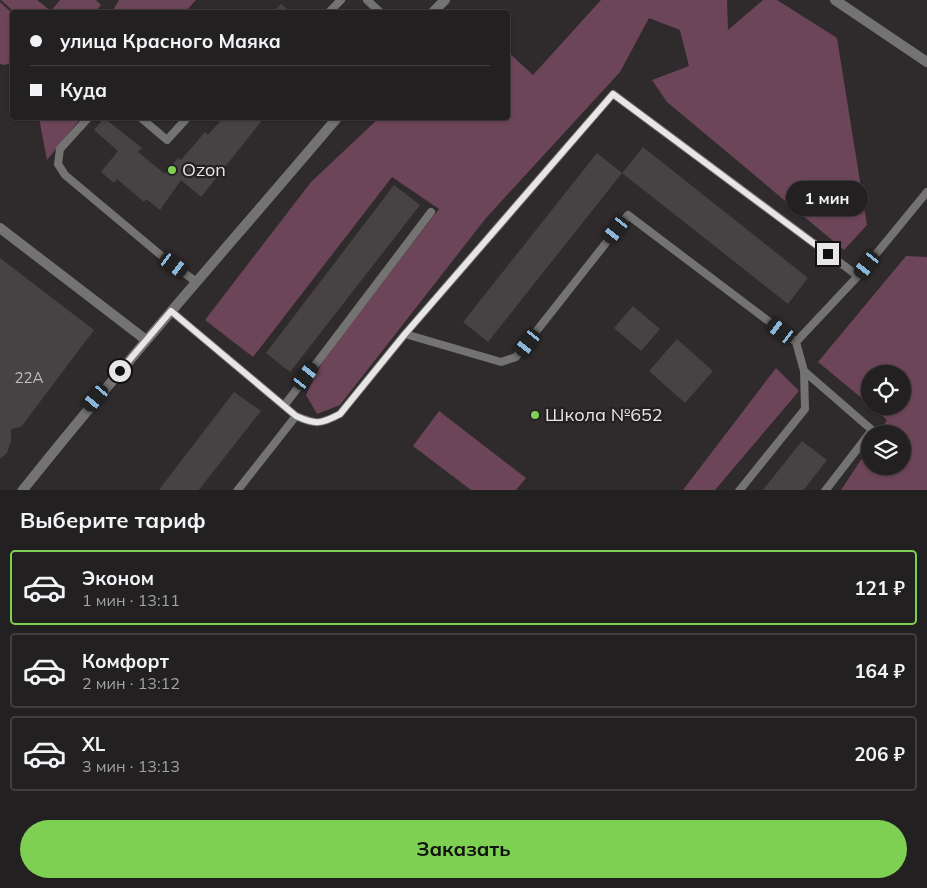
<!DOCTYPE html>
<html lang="ru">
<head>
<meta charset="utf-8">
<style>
	:root { --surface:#232021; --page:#2b282a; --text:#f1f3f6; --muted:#a3a3a5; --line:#403e3f; --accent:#7ed053 }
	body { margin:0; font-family:Mulish,sans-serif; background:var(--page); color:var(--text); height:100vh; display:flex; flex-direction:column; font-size:19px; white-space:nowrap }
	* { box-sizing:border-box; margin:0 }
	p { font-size:16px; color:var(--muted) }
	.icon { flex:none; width:28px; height:28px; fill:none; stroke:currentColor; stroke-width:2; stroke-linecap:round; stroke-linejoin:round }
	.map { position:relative; height:490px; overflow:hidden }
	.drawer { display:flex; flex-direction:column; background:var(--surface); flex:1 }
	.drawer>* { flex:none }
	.hud { position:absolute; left:10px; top:10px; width:500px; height:110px; border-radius:5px; box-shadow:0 1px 4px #0004,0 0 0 1px var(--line); display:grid; align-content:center; height:110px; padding:0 20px; background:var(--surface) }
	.controls { position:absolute; left:861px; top:365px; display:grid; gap:10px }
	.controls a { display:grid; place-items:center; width:50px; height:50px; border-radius:50%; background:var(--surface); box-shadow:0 1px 4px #0004,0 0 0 1px var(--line); font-size:25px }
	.end { position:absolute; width:22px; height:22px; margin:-11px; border:6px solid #e8e5e6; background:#111; box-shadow:0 0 0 2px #111 }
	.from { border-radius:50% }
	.bubble { position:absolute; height:35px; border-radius:18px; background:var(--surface); box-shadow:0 1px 4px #0004,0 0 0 1px var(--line); font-size:16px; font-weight:700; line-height:35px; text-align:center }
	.car { position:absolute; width:15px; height:30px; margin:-15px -8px; border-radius:6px; box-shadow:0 0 4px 1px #0007; background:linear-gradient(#222 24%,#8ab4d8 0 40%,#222 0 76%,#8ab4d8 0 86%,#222 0) }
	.hud b { display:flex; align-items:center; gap:18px; height:48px; font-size:19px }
	.hud b+b { border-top:1px solid var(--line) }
	.hud i { width:12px; height:12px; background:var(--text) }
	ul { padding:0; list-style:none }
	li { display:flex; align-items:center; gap:15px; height:75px; margin:0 10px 8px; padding:0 10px; border:2px solid var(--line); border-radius:5px }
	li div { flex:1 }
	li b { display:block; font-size:19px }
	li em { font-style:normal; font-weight:700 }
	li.active { border-color:var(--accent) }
	li>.icon { width:45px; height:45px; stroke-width:1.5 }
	h2 { padding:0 20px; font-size:22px; line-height:60px }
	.cta { display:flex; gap:10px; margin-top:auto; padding:10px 20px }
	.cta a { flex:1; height:58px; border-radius:30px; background:var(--accent); color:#111; font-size:20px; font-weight:700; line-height:58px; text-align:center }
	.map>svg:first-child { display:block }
</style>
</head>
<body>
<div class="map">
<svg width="927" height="491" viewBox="0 0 927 491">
	<rect width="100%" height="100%" fill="#2f2a2c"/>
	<path fill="#6d4558" d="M 1,0 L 37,0 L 51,11 L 60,0 L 96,0 L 101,5 L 95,12 L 14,12 Z
		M 119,0 L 196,0 L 185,12 L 112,12 Z
		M 601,0 L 727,0 L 728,30 L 763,0 L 777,0 L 837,38 L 867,225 L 844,250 L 667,102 L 652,80 L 689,66 L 680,30 L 649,18 L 620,72 L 486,218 L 340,405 L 317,414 L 306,395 L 324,358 L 439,209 L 392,177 L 253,357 L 205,320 L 311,182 L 379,118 L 508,118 L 508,52 L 533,75 Z
		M 0,2 L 12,13 L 12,62 L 5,65 L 0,64 Z
		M 39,118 L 81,118 L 47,160 Z
		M 906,256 L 927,257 L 927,490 L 841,490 L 870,446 L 870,466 L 902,466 L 902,434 L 878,434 L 887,420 L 871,406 L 902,406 L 902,374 L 870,374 L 870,405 L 818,362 Z
		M 776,368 L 799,391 L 715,490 L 683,490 Z
		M 439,411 L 526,478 L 516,490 L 471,490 L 413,446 Z"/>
	<path fill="#474244" d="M 281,4 L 291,12 L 273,12 Z
		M 104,118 L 142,148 L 138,152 L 165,174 L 178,158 L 181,160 L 205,132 L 208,135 L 223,118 L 264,118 L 201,197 L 181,180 L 160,210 L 146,199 L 144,202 L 117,179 L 114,183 L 101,172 L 118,151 L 94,130 Z
		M 643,147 L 808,278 L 788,304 L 622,173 Z
		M 597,153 L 622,173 L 488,342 L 463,322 Z
		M 394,185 L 420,205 L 290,372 L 266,353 Z
		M 0,258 L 94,330 L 21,427 L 11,429 L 11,441 L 7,453 L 0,459 Z
		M 633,306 L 660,329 L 641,351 L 614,328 Z
		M 677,339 L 713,371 L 685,403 L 649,371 Z
		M 234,392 L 261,411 L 198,491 L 158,491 Z
		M 802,441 L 827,460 L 803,491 L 762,491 Z"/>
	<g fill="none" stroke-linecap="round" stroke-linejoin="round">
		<path stroke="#737472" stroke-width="8" d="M 367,0 L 380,12
			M 329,12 L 341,0
			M 88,118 L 60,149 L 58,164 L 65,175 L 163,257 L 195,281
			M 141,118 L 167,140 L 187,118
			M 171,311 L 296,416
			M 405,334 L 501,362 L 516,357 L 628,215 L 796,342 L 858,276
			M 804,371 L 872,430 L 825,491
			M 284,406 L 431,212
			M 237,491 L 296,416 C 316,425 321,424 340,414 L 405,334 L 613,94 L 858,276 L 927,192
			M 739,491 L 805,409 L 804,371 L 796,342"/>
		<path stroke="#737472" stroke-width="10" d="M 835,0 L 927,62
			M 433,12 L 445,0
			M 0,228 L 146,340
			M 22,491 C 124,363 232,242 337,118"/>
	</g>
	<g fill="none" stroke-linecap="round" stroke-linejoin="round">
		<path stroke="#e8e5e6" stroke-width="6" d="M 120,371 L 171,311 L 296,416 C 316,425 321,424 340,414 L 405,334 L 613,94 L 828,254"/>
	</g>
	<g fill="#7ed053" stroke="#252022" stroke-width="2">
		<circle cx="172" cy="170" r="5"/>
		<circle cx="535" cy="415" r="5"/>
	</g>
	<g text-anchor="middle" stroke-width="4.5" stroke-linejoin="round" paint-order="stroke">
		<g font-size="15" fill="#c0bcbe">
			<text x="29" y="383">22А</text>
		</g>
		<g font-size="18" fill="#e8e5e6" stroke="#252022" text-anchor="start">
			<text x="182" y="176">Ozon</text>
			<text x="545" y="421">Школа №652</text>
		</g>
	</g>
</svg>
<div class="controls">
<a><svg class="icon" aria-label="locate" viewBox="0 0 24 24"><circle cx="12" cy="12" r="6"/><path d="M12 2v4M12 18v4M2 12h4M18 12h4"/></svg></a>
<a><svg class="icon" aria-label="layers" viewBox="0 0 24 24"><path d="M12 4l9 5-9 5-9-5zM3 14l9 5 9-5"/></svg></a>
</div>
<i class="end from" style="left:120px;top:371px"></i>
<i class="end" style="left:828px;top:254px"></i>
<div class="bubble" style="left:786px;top:181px;width:82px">1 мин</div>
<i class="car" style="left:616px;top:230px;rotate:218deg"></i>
<i class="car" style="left:174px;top:265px;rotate:126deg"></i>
<i class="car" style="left:867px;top:265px;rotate:219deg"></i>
<i class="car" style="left:781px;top:331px;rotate:307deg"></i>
<i class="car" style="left:528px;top:343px;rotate:218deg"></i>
<i class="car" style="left:306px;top:376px;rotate:38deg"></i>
<i class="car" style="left:96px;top:398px;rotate:220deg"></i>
<div class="hud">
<b><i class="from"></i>улица Красного Маяка</b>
<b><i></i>Куда</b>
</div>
</div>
<section class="drawer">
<h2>Выберите тариф</h2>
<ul>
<li class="active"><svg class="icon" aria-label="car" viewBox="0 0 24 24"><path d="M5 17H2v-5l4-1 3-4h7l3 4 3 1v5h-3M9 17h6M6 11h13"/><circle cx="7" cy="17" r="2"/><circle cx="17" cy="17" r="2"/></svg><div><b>Эконом</b><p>1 мин · 13:11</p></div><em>121 ₽</em></li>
<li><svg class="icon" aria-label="car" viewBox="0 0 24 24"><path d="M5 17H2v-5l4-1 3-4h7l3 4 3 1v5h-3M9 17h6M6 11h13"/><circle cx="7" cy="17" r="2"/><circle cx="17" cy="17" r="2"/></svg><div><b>Комфорт</b><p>2 мин · 13:12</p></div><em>164 ₽</em></li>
<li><svg class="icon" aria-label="car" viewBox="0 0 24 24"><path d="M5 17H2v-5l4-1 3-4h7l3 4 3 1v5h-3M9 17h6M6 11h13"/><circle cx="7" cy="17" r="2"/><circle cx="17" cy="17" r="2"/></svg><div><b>XL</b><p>3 мин · 13:13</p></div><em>206 ₽</em></li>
</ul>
<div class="cta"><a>Заказать</a></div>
</section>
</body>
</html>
